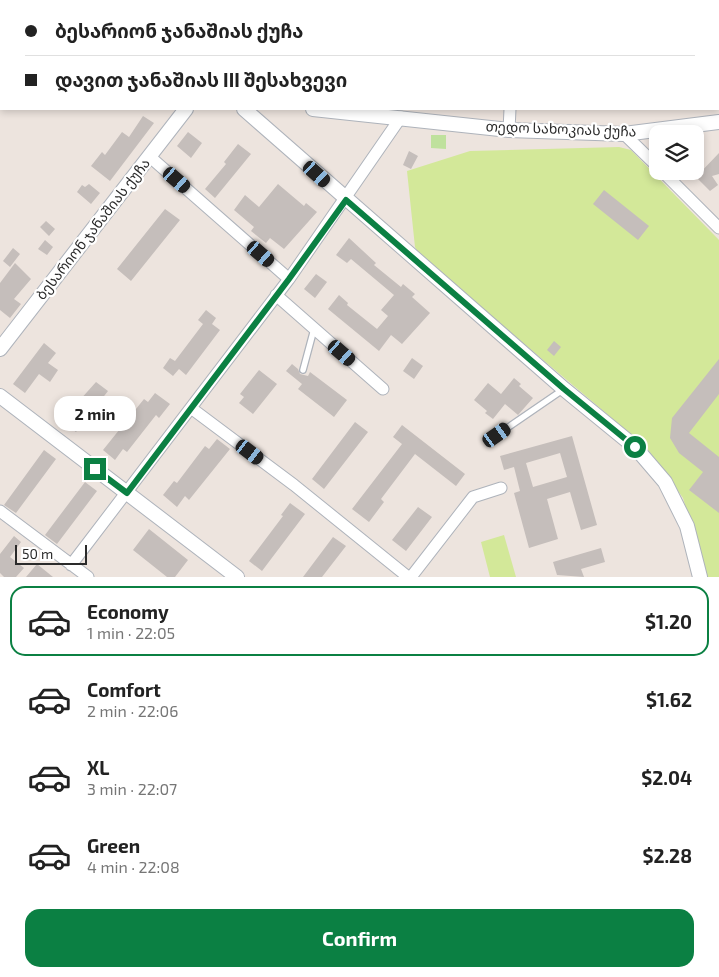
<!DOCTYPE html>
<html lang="en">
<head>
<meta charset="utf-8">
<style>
	:root { --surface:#fff; --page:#f2f2f2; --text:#222; --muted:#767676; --line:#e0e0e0; --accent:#0b8043 }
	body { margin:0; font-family:"Exo 2","Noto Sans Georgian",sans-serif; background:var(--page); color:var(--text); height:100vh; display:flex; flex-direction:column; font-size:19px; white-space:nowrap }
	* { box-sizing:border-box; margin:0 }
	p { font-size:16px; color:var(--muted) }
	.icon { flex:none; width:28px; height:28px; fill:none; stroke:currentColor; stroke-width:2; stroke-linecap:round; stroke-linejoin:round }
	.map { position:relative; height:577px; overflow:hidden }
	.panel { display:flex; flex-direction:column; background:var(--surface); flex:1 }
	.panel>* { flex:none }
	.top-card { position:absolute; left:0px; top:0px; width:720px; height:110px; box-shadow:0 2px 8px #0003; display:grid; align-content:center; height:110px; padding:0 25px; background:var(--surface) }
	.buttons { position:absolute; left:649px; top:125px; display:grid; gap:10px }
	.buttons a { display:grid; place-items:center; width:55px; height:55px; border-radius:10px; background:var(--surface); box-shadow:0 2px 8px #0003; font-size:25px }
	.scale { position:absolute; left:15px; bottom:12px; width:72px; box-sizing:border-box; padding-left:5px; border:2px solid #2b2b2b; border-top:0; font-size:14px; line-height:18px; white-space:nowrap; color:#2b2b2b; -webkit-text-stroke:4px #fff; paint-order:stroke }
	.end { position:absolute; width:22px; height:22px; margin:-11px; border:6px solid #0b8043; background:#fff; box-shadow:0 0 0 2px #fff }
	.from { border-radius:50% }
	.bubble { position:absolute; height:35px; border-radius:15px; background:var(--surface); box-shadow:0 2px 8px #0003; font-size:16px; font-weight:700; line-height:35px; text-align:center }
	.car { position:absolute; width:15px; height:30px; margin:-15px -8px; border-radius:6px; box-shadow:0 0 4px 1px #0007; background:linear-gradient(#222 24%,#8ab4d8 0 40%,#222 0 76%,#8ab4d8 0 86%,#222 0) }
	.top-card b { display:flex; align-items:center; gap:18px; height:48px; font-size:19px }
	.top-card b+b { border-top:1px solid var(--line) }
	.top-card i { width:12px; height:12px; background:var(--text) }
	ul { padding:9px 0 0; list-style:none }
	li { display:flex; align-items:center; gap:15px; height:70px; margin:0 10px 8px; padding:0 15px; border:2px solid transparent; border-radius:15px }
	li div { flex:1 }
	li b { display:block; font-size:19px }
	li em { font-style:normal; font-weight:700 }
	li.on { border-color:var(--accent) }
	li>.icon { width:45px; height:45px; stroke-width:1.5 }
	.cta { display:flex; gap:10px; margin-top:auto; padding:10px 25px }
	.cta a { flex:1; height:58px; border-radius:15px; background:var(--accent); color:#fff; font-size:20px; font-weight:700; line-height:58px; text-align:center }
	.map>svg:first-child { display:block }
</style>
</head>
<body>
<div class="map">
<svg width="719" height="577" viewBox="0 0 719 577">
	<rect width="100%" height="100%" fill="#ede4de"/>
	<path fill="#bfe19d" d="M 431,135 L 446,135 L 446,149 L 431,148 Z"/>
	<path fill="#d3e899" d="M 619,147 L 631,150 L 719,240 L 719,577 L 706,577 L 683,498 L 646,447 L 420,256 L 415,247 L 407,171 L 470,151 Z
		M 504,535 L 516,577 L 490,577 L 481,542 Z"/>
	<path fill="#c5bebb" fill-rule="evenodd" d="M 143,116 L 154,123 L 110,181 L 91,166 L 102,152 L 105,155 L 122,132 L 129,137 Z
		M 188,132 L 202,143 L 191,158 L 177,146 Z
		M 238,144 L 251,154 L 215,198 L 205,189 L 226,164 L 224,162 Z
		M 409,151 L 418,156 L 411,169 L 403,165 Z
		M 719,153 L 719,174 L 712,176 L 718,185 L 710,191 L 696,177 Z
		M 89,184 L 100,193 L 91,204 L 77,192 L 82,185 L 85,187 Z
		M 278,184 L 304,206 L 306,203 L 317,212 L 284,249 L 270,238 L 266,243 L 251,231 L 254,227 L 234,210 L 245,195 L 259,207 Z
		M 604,190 L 649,226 L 638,240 L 593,204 Z
		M 165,209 L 180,220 L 131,281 L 117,269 Z
		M 46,221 L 55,229 L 49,236 L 40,227 Z
		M 349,238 L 376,263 L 374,265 L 401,287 L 403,284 L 415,294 L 412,297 L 430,313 L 402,344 L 391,335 L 379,351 L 328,309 L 339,295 L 348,303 L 347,305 L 377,329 L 388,316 L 381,310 L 394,295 L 351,259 L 347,263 L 336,255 Z
		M 45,240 L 53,247 L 47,255 L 38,249 Z
		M 13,248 L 20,254 L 10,267 L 3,261 Z
		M 15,263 L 31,279 L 14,299 L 21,304 L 10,318 L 0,310 L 0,283 Z
		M 316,274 L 327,282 L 315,298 L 304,289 Z
		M 206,310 L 216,318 L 212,324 L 220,330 L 186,375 L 179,369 L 173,376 L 163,368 L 170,358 L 175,361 L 203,324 L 198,320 Z
		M 554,341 L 561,347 L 554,356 L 547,350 Z
		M 44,343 L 56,353 L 48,363 L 58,370 L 50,382 L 39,374 L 25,393 L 13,384 Z
		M 412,358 L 423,366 L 414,379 L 403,371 Z
		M 719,359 L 719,394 L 689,433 L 719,457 L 719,513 L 689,490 L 703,472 L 679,453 L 670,438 L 672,418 Z
		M 292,364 L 298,369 L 300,374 L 308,376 L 310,372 L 347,400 L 334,417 L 298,389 L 302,384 L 286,371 Z
		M 259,370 L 277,384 L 253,414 L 239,403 L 244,397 L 240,394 Z
		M 514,378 L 521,384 L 519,386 L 533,398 L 518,415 L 505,404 L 493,419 L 485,413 L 487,411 L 474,400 L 488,383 L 501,394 Z
		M 96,382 L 108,391 L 76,432 L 64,423 L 72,412 L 70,411 Z
		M 155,393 L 170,404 L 159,418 L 156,415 L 127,452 L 123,449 L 115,460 L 103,450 L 144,399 L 148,402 Z
		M 355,422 L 368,432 L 324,489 L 312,479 Z
		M 402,425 L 465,474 L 456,486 L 415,454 L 381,499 L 384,502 L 369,522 L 352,509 L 402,444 L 393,437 Z
		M 572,436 L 597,525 L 581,530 L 570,492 L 547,499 L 558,539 L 529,548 L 514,493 L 520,491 L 514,467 L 504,470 L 500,456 ZM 560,453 L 567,477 L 533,487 L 526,463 Z
		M 217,439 L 230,449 L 189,500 L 185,496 L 177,507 L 163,495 L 174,481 L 177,483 L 205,446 L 209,449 Z
		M 44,450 L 56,459 L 16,513 L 4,505 Z
		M 85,482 L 97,491 L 57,544 L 45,535 Z
		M 290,503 L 305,514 L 262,571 L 249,561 L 283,516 L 281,515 Z
		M 418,507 L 432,517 L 406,551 L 392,540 Z
		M 149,529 L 188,560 L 175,577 L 167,577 L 133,550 Z
		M 14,536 L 21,542 L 10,557 L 24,568 L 16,577 L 4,577 L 0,573 L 0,554 Z
		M 333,537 L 346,546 L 322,577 L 303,577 Z
		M 601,548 L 605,562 L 581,569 L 584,577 L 557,575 L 553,562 Z
		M 37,564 L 53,577 L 26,577 Z"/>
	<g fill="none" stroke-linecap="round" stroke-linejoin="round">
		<g stroke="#aeb3bb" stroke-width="8">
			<path id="service" d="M 303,370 L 314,329
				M 497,435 L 564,389"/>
		</g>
		<g stroke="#aeb3bb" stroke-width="13">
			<path id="minor" d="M 188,1 L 188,0
				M 516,1 L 516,0
				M 509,130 L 510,109
				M 624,134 L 658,167
				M 149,156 L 289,279
				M 662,171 L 719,228
				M 276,295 L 383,389
				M 191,408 L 294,485 L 408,577
				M 0,511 L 88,577
				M 71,565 L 289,279 L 401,117
				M 411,577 L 473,497 L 501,488"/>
		</g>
		<g stroke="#aeb3bb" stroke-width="16">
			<path id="tertiary" d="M 0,73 L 1,73
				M 244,109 L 564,389 L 635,447 L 665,482 L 687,526 L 700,577
				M 313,109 L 509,130 L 624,134 L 719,122
				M 0,349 L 186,109
				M 0,396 L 237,577"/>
		</g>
		<use href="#service" stroke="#fff" stroke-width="5.5"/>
		<use href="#minor" stroke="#fff" stroke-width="11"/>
		<use href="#tertiary" stroke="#fff" stroke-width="14"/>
	</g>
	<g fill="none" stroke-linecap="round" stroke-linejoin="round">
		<path stroke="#0b8043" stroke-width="6" d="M 95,469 L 127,493 L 289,279 L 346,200 L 564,389 L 635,447"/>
	</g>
	<g text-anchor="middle" stroke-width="4.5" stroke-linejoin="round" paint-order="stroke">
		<g font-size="14" fill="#2b2b2b" stroke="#fff">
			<text transform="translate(561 129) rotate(2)" y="5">თედო სახოკიას ქუჩა</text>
			<text transform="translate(93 229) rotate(-52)" y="5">ბესარიონ ჯანაშიას ქუჩა</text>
		</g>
	</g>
</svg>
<div class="buttons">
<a><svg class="icon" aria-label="layers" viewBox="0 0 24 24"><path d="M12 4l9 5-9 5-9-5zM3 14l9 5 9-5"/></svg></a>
</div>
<div class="scale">50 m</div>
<i class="end from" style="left:635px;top:447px"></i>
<i class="end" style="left:95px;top:469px"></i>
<div class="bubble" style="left:54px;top:396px;width:82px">2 min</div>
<i class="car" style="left:317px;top:174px;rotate:132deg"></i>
<i class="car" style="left:177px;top:180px;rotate:131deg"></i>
<i class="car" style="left:261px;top:254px;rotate:131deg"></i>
<i class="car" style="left:342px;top:353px;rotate:131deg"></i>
<i class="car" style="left:497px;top:435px;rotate:55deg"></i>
<i class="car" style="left:250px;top:452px;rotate:127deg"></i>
<div class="top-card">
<b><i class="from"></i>ბესარიონ ჯანაშიას ქუჩა</b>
<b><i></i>დავით ჯანაშიას III შესახვევი</b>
</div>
</div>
<section class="panel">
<ul>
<li class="on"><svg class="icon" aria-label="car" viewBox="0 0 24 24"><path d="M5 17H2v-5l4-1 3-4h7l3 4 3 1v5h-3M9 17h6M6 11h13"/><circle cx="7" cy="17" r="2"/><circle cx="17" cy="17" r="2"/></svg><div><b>Economy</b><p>1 min · 22:05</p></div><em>$1.20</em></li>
<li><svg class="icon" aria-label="car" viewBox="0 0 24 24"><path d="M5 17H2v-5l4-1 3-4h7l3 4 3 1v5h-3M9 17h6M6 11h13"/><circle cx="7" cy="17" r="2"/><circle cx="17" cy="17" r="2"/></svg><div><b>Comfort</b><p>2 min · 22:06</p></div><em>$1.62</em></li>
<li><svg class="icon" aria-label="car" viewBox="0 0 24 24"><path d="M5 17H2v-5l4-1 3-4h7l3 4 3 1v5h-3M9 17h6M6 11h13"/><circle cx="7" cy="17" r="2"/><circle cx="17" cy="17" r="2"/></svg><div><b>XL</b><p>3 min · 22:07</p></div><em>$2.04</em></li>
<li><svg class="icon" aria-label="car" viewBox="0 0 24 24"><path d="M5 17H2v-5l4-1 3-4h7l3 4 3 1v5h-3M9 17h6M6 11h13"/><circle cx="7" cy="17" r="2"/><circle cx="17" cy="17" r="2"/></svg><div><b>Green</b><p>4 min · 22:08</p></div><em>$2.28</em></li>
</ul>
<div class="cta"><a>Confirm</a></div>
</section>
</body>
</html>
